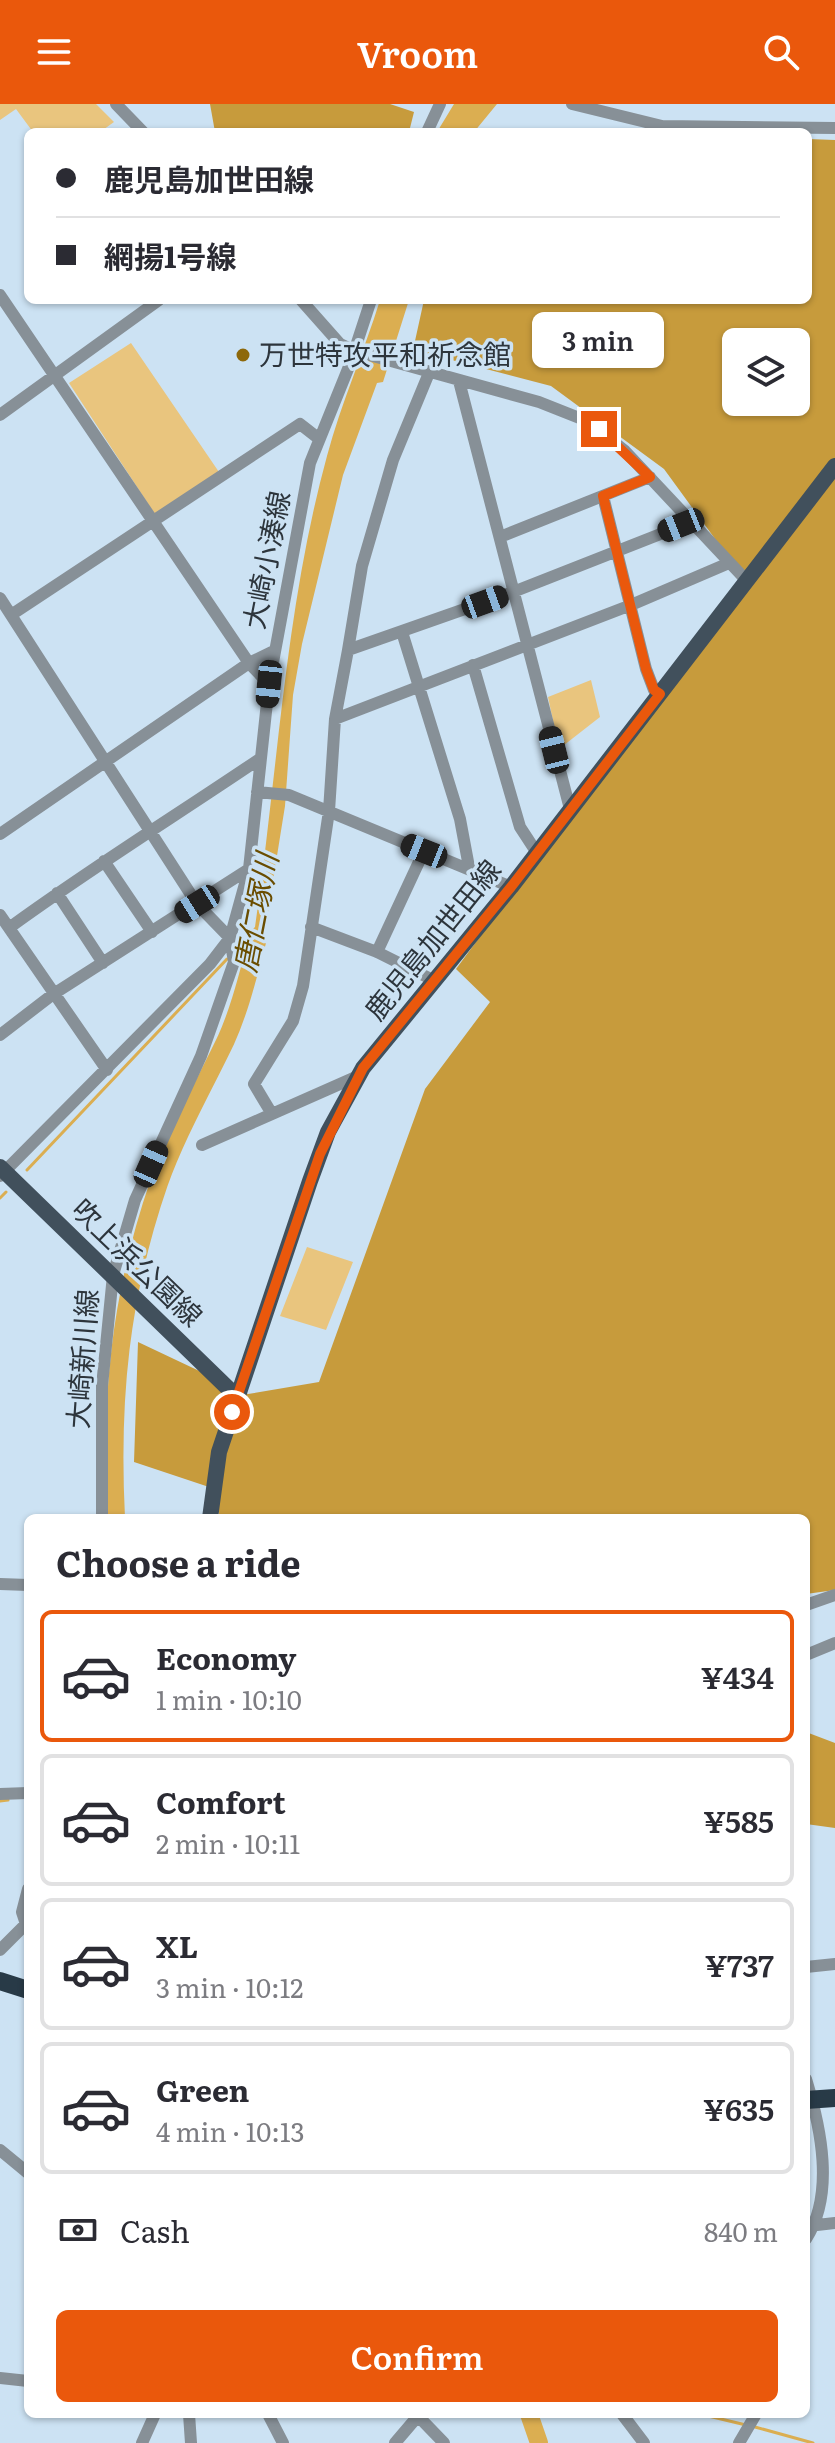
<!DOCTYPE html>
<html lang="en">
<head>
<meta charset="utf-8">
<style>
	:root { --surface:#fff; --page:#f7f7f7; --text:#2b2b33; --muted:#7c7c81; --line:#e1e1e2; --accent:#ea580c }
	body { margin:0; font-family:Literata,"Noto Sans JP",serif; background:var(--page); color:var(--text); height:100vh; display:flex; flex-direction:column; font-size:30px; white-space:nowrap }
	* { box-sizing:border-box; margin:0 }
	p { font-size:26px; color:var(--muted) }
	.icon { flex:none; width:44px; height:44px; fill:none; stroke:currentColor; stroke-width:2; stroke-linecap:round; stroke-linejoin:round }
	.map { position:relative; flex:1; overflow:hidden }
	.details { position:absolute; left:24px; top:1410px; width:786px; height:904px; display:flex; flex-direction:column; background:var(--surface); border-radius:12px; box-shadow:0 2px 6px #0004 }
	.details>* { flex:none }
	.hud { position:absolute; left:24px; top:24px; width:788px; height:176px; border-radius:12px; box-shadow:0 2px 6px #0004; display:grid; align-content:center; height:176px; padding:0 32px; background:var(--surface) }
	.tools { position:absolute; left:722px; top:224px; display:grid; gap:16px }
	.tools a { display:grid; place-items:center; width:88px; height:88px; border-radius:12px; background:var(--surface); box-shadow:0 2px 6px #0004; font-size:40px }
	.end { position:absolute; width:36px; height:36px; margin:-18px; border:10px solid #ea580c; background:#fff; box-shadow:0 0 0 4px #fff }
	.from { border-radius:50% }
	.bubble { position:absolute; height:56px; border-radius:12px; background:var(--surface); box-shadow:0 2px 6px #0004; font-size:26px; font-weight:600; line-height:56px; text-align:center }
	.car { position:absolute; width:24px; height:48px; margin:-24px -12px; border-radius:10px; box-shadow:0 0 6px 2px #0007; background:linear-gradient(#222 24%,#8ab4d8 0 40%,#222 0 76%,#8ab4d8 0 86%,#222 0) }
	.hud b { display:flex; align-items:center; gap:28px; height:76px; font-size:30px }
	.hud b+b { border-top:2px solid var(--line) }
	.hud i { width:20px; height:20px; background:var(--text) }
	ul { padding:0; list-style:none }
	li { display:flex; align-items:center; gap:24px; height:132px; margin:0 16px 12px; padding:0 16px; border:4px solid var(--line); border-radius:12px }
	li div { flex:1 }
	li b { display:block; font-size:30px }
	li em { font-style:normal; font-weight:600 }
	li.active { border-color:var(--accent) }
	li>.icon { width:72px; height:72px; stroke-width:1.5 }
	h2 { padding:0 32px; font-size:36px; line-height:96px }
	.pay { display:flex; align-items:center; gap:20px; height:88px; padding:0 32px; font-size:30px }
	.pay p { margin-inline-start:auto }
	.primary-button { display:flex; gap:16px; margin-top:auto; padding:16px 32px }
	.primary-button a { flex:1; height:92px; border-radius:12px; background:var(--accent); color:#fff; font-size:32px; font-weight:600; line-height:92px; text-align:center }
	header { display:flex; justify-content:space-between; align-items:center; height:104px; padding:0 32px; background:var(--accent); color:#fff; font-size:36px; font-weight:600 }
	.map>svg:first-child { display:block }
</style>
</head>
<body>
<header><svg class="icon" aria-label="menu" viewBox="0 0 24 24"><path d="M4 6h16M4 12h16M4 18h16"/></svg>Vroom<svg class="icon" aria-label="search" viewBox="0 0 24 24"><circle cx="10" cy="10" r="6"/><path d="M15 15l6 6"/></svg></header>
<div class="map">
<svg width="835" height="2339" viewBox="0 0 835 2339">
	<rect width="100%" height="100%" fill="#cce2f3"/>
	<path fill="#e9c57e" d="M 0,0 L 96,0 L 114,18 L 100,28 L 33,28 L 16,5 L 0,16 Z
		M 131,239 L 221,371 L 156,412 L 69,279 Z
		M 591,576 L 600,613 L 559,645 L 548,593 Z
		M 307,1143 L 353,1158 L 326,1226 L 280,1212 Z"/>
	<path fill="#c79b3c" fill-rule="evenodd" d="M 210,0 L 390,0 L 414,8 L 409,28 L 215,28 Z
		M 808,35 L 835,36 L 835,1486 L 806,1490 L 806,1414 L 220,1414 L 212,1384 L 134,1358 L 138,1238 L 248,1290 L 319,1278 L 425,985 L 490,898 L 456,865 L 745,476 L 664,365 L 551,282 L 413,246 L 424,196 L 808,196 ZM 736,238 L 796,238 L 796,298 L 736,298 Z
		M 806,1628 L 835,1639 L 835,1724 L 806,1720 Z"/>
	<path fill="#dbae51" d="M 454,0 L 497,0 L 474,28 L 437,28 Z
		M 380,196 L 409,196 L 383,278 L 377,279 L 343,371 L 302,540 L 293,591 L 285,702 L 267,814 L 251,862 L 249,846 L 244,846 L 244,833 L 255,823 C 278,666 285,505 327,352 C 341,299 364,248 380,196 Z"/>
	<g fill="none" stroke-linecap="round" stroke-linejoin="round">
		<path stroke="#dbae51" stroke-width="3" d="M 27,1066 L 227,855
			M 0,1094 L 6,1088
			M 0,1697 L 8,1696
			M 700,2310 L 746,2321
			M 755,2323 L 813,2339"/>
		<path stroke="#dbae51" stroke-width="18" d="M 116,1414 C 110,1295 120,1192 159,1079 C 177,1029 203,984 226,936 C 240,905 248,871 257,838
			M 529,2310 L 539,2339"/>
		<path stroke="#879097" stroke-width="12" d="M 116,0 L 143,28
			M 572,0 L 662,22 L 835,24
			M 427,28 L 440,0
			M 0,191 L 249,559 L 269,580
			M 301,196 L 340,240 L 355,247 L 539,298 L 587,317 L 625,347 L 746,476
			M 459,277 L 570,705
			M 0,311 L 159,196
			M 603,392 L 646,565 L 654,586 L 660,590
			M 500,433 L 650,373
			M 0,494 L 197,800 L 230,834 L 234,858 L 201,952 L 135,1096 L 113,1171 L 102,1282 L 102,1414
			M 11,511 L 300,320 L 318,334
			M 402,528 L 460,715 L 469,763
			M 348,546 L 362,462 L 393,356 L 429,269
			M 473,561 L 520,723 L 537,749
			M 335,615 L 348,546 L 513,488 L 691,418
			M 257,688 L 289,691 L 511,783
			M 0,730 L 249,559 L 274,547
			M 104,757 L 152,828
			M 57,789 L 103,859
			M 0,811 L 107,966
			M 311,823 L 377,848 L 435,877
			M 9,824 C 91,764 177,711 261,654
			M 377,848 L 424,747
			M 0,931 L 52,891 L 249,765
			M 358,972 L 272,1010 L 254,980 L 293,917 L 303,882 L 329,707 L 335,615 L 631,501 L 729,459
			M 202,1041 L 272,1010
			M 0,1072 L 210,860 L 230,834 L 249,765 L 269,580 L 310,359 L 350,260 L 371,196
			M 0,1480 L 28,1481
			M 806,1501 L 835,1491
			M 806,1551 L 835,1539
			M 0,1690 L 28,1689
			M 26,1820 L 22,1808 L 28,1785
			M 0,1846 L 28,1818
			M 806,1863 L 835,1860
			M 806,1975 C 821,2024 835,2090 806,2135
			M 0,2046 L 28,2069
			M 817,2121 L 835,2119
			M 0,2274 L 28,2277
			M 189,2310 L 191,2339
			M 268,2310 L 283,2339
			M 416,2310 L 444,2339
			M 622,2310 L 644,2339
			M 142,2339 L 155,2310
			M 395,2339 L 418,2312
			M 739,2339 L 756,2310"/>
		<path stroke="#41505c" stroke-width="16" d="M 0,1063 L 237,1293
			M 210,1414 L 219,1348 L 310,1077 L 328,1028 L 363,964 L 511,783 L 835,362"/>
		<path stroke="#283a47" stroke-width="18" d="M 0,1877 L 28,1886
			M 806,1996 L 835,1994"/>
	</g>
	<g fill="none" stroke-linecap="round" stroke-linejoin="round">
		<path stroke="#ea580c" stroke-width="10" d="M 232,1308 L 320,1050 L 363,964 L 511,783 L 660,590 L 654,586 L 646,565 L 603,392 L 650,373 L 599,325"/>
	</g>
	<circle fill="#8d680a" stroke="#cce2f3" stroke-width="3" cx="243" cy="251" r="8"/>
	<g text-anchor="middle" stroke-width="7" stroke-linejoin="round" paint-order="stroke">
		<g font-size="28" fill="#2d353c" stroke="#cce2f3" text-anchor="start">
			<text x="259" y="261">万世特攻平和祈念館</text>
		</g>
		<g font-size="28" fill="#2d353c" stroke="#cce2f3">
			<text transform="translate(267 456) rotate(-79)" y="10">大崎小湊線</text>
			<text transform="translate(433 836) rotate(-51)" y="10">鹿児島加世田線</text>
			<text transform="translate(137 1159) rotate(44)" y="10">吹上浜公園線</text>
			<text transform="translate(83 1255) rotate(-86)" y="10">大崎新川線</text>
		</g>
		<g font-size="30" font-style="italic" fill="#6a4d00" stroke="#cce2f3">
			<text transform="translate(257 809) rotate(-79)" y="10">唐仁塚川</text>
		</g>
	</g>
</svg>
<div class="tools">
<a><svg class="icon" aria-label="layers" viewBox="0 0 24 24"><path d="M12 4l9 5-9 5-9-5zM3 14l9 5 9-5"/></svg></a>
</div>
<i class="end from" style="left:232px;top:1308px"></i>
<i class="end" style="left:599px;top:325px"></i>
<div class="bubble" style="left:532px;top:208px;width:132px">3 min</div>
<i class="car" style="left:681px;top:421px;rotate:248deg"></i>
<i class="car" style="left:485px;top:498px;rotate:70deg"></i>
<i class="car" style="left:269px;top:580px;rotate:186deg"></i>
<i class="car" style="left:554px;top:646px;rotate:346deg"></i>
<i class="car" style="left:424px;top:747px;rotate:292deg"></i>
<i class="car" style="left:197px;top:800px;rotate:238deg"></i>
<i class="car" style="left:151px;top:1060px;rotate:24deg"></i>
<div class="hud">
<b><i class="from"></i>鹿児島加世田線</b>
<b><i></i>網揚1号線</b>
</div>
<section class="details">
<h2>Choose a ride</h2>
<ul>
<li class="active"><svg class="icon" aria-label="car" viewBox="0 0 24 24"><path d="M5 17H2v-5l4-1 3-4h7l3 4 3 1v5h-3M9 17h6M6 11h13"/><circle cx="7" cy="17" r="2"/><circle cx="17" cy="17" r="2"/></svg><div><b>Economy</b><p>1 min · 10:10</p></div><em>¥434</em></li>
<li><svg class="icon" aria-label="car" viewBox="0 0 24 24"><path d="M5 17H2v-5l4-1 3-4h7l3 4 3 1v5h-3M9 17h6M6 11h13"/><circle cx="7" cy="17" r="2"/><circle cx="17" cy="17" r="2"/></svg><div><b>Comfort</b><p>2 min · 10:11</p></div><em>¥585</em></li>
<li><svg class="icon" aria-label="car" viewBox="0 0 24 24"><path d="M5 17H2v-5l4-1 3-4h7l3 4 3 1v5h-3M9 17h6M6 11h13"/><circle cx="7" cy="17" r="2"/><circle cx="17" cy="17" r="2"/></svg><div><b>XL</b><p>3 min · 10:12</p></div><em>¥737</em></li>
<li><svg class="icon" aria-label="car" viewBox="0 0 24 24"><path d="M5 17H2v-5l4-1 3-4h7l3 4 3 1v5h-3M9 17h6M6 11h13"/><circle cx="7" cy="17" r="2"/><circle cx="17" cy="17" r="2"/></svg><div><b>Green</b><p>4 min · 10:13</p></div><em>¥635</em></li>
</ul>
<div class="pay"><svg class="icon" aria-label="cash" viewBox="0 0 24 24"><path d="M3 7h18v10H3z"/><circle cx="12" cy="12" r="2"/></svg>Cash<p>840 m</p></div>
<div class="primary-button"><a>Confirm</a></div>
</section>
</div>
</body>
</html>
